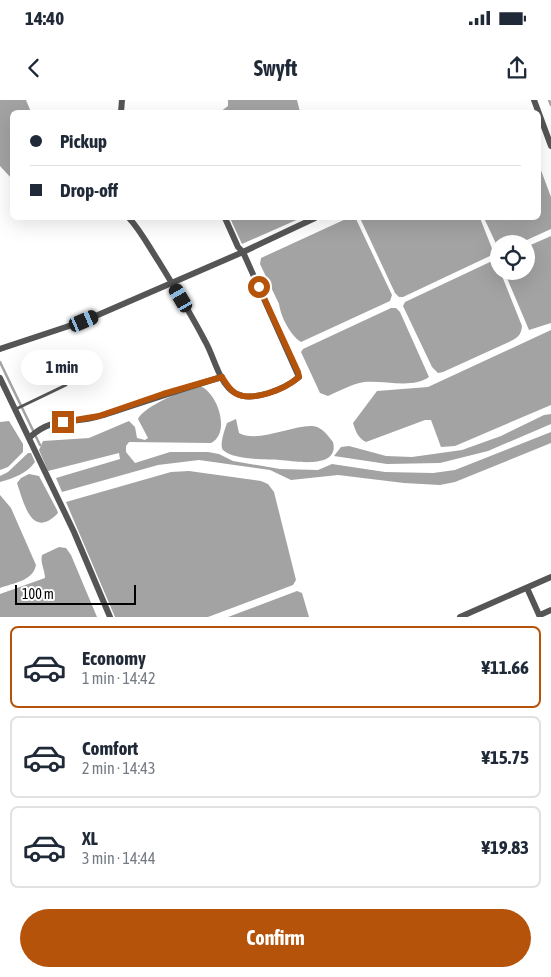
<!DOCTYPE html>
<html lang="en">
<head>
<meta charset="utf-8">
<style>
	:root { --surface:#fff; --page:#f2f2f3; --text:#1f2937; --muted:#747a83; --line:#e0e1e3; --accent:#b45309 }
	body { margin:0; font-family:"Asap Condensed",sans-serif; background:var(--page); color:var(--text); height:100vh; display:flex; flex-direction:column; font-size:19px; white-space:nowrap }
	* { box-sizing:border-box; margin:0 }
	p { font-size:16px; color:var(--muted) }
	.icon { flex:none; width:28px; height:28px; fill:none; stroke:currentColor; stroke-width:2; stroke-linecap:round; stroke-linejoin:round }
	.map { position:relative; height:517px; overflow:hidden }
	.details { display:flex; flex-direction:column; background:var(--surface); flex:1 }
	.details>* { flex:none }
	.top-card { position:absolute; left:10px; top:10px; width:531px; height:110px; border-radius:8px; box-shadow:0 5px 20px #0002; display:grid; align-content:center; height:110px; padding:0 20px; background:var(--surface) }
	.tools { position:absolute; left:490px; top:135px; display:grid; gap:10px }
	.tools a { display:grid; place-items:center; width:45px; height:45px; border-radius:50%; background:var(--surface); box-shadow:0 5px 20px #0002; font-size:25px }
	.scale { position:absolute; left:15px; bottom:12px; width:121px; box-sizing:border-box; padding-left:5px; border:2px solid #000; border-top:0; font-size:14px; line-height:18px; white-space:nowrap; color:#000; -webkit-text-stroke:4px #fff; paint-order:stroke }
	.end { position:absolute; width:22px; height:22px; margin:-11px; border:6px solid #b45309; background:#fff; box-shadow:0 0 0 2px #fff }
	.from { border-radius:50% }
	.bubble { position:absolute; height:35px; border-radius:18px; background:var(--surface); box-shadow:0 5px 20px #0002; font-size:16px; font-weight:700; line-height:35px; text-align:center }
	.car { position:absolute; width:15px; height:30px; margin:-15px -8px; border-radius:6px; box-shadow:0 0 4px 1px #0007; background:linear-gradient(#222 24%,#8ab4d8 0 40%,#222 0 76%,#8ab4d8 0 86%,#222 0) }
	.top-card b { display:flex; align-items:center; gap:18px; height:48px; font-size:19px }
	.top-card b+b { border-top:1px solid var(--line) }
	.top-card i { width:12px; height:12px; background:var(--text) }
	ul { padding:9px 0 0; list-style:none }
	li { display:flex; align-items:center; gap:15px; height:82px; margin:0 10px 8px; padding:0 10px; border:2px solid var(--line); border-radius:8px }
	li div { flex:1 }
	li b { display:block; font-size:19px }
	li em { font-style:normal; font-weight:700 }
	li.on { border-color:var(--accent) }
	li>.icon { width:45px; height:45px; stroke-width:1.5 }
	.cta { display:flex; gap:10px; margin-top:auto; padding:10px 20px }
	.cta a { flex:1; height:58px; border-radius:30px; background:var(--accent); color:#fff; font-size:20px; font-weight:700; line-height:58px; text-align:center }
	.status { display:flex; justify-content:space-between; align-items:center; height:35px; padding:0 25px; background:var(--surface); direction:ltr }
	.status svg { height:14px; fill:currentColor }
	header { display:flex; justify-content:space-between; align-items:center; height:65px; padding:0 20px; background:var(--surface); font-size:22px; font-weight:700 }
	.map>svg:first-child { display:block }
</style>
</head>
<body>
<div class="status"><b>14:40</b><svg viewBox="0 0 49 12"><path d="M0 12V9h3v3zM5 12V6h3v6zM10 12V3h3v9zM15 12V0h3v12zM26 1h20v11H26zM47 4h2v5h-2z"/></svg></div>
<header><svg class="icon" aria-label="back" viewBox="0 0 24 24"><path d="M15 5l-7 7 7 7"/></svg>Swyft<svg class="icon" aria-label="share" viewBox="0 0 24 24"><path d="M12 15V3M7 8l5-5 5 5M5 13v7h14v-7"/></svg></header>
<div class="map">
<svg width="551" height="517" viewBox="0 0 551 517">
	<rect width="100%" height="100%" fill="#fff"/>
	<path fill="#a3a3a3" d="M 0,0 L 26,0 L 31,12 L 12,12 L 12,79 L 0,66 Z
		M 228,0 L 297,0 L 300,12 L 220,12 L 228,6 Z
		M 539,65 L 551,97 L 551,129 L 518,144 L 499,144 L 499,150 L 484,118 L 539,118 Z
		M 230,118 L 301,118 L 242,144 Z
		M 348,118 L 356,119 L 392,195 L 390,201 L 301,242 C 290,235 281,217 279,204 L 260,164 L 261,158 Z
		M 360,118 L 480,118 L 493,151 L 492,155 L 403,197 L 399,197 L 395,193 Z
		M 551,136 L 551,223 L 529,230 L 504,171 L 526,171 L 526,147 Z
		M 490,162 L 495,162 L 498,166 L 522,226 C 521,236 517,238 509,242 L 443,272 L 438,273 L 432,267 L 403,206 L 405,202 Z
		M 391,208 L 396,208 L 400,212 L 429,277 C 413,289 384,280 364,282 C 352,284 339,291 328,296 L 320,293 L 301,252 L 303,249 Z
		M 551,230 L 551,305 L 455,346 L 441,347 L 431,320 L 425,320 L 366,342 C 358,338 356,332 353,323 L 377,291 L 428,287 Z
		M 200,286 C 218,293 231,333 211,343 L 129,342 L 126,346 L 126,352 L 135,363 L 170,352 L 208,352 L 219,354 L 233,361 L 280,369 L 318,370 L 332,364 L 385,372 L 433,373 L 455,370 L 551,332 L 551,343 L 455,382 L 440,385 L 404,383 L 338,375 L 291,380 L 270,370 L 199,360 L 158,365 L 62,392 L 56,378 L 120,359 L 119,353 L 48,371 L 39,350 L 43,341 L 89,338 L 129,321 L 135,327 L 137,338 L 145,340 L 148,338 L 138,319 C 144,306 185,289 200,286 Z
		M 551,314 L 551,324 L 488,351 L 440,363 L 387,364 L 334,356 L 341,347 L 349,346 L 386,356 L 412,357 L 462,350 L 501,336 L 544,315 Z
		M 236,319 L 239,333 C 260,345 304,319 319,328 C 325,331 329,337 333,342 C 340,370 294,361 280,360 C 266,359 233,360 223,350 C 219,345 225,329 227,323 Z
		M 9,321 L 23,344 L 23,352 L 8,367 L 0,370 L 0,322 Z
		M 28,353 L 31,353 L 35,362 C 26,374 14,378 0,382 L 0,376 L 8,372 Z
		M 189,371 L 261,381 L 268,384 L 274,392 L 296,480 L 293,485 L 208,517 L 115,517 L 66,402 L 171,372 Z
		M 29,374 L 39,376 L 57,410 L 58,413 C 32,440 24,404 17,383 L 21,378 Z
		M 0,395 L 11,408 L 36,465 C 33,481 13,483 0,488 Z
		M 59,447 L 66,448 L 71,455 L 97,517 L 0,517 L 0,494 L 45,478 C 45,470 40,463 42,455 Z
		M 297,491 L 302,493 L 309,517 L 228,517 Z"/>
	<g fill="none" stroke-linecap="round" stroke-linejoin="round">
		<path stroke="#a3a3a3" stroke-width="2.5" d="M 549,0 L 551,5
			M 0,262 L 40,345"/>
		<path stroke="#555" stroke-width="3" d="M 16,309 L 66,285"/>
		<path stroke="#555" stroke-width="6" d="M 534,0 L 551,46
			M 121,12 L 122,0
			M 129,118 C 141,131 149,147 159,162 C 175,188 191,214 205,241 C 214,256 219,284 235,293 C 252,303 285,289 299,277 L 243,152 L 238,147 L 225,118
			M 0,249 L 84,221 L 243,152 L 315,118
			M 0,278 L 74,432 L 110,517
			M 29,338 C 53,315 72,325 100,316 C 141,303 181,289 222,277
			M 527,488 L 540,517
			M 540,515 L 551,510
			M 460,517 L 551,477"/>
	</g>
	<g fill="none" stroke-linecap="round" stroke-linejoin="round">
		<path stroke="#b45309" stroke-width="6" d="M 63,322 L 99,316 L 163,294 L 222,277 C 225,282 229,289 235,293 C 252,303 285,289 299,277 L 298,272 L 259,187"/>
	</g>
</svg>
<div class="tools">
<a><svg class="icon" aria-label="locate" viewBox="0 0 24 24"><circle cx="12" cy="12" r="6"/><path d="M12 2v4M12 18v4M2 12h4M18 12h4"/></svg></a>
</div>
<div class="scale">100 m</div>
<i class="end from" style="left:259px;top:187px"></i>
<i class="end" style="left:63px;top:322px"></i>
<div class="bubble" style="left:21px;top:250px;width:82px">1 min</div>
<i class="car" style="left:181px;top:198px;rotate:330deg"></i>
<i class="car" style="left:84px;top:221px;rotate:67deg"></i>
<div class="top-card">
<b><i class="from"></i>Pickup</b>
<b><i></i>Drop-off</b>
</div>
</div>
<section class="details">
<ul>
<li class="on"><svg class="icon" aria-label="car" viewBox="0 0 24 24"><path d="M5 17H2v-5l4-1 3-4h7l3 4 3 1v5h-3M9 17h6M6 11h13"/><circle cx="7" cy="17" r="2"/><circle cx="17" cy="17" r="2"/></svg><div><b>Economy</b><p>1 min · 14:42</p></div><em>¥11.66</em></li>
<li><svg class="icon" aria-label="car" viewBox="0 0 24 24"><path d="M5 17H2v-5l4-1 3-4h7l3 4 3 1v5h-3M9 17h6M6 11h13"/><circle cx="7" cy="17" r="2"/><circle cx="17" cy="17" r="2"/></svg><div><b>Comfort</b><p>2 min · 14:43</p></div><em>¥15.75</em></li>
<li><svg class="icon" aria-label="car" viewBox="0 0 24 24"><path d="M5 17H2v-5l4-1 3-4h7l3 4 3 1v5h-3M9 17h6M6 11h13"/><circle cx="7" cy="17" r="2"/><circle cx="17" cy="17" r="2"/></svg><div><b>XL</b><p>3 min · 14:44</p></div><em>¥19.83</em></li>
</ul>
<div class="cta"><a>Confirm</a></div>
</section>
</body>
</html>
